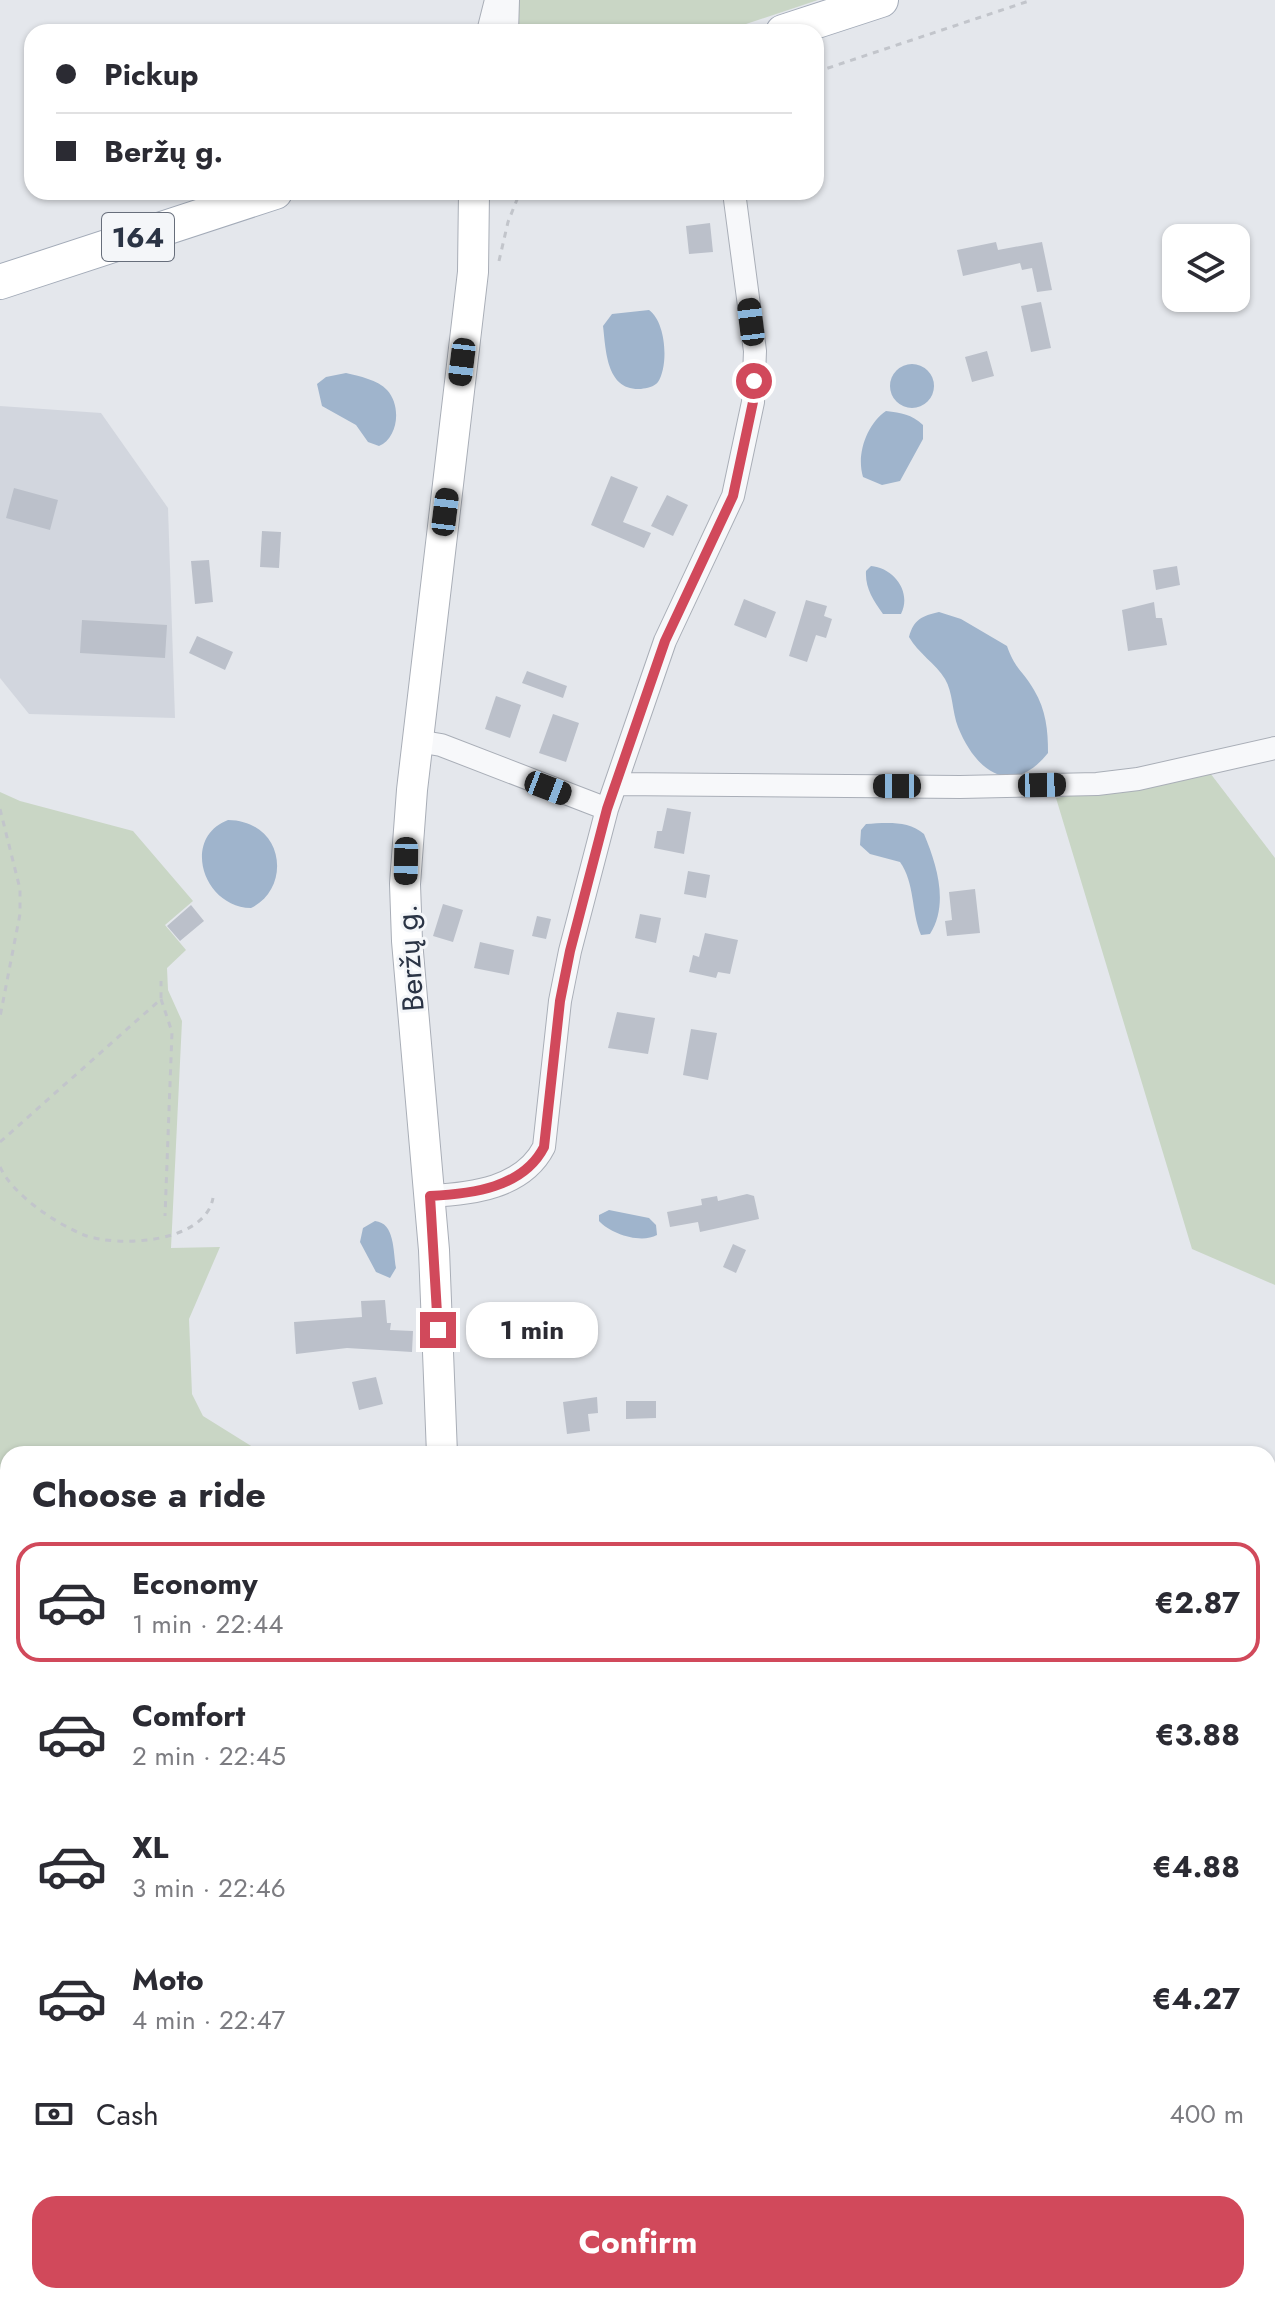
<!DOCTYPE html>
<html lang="en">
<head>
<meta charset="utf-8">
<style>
	:root { --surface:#fff; --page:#f2f2f3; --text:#2b2b33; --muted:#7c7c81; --line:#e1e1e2; --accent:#d1495b }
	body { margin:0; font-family:Jost,sans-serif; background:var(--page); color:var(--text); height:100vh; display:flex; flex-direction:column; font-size:30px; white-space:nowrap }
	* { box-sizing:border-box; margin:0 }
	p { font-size:26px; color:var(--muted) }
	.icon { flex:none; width:44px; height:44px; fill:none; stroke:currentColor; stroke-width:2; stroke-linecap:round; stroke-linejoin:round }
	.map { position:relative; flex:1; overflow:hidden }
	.sheet { position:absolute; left:0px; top:1446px; width:1276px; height:858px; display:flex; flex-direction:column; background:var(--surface); border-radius:24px 24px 0 0; box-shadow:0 2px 6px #0004 }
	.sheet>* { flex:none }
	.hud { position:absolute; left:24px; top:24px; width:800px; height:176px; border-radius:24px; box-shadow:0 2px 6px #0004; display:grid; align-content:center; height:176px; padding:0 32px; background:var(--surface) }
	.buttons { position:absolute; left:1162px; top:224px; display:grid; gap:16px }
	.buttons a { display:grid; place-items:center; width:88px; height:88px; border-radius:16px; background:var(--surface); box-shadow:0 2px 6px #0004; font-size:40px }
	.end { position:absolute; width:36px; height:36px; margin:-18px; border:10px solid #d1495b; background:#fff; box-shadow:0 0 0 4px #fff }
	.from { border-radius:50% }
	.bubble { position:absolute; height:56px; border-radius:24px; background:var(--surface); box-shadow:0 2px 6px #0004; font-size:26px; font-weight:700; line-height:56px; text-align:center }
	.car { position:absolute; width:24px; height:48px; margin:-24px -12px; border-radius:10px; box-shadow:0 0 6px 2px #0007; background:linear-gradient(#222 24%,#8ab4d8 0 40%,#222 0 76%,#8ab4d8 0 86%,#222 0) }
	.hud b { display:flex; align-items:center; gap:28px; height:76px; font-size:30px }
	.hud b+b { border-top:2px solid var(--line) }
	.hud i { width:20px; height:20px; background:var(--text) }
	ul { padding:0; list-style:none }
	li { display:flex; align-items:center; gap:24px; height:120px; margin:0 16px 12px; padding:0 16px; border:4px solid transparent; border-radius:24px }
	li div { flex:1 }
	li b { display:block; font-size:30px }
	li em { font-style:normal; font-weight:700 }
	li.current { border-color:var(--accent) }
	li>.icon { width:72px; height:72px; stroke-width:1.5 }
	h2 { padding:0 32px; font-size:36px; line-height:96px }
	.pay { display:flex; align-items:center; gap:20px; height:88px; padding:0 32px; font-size:30px }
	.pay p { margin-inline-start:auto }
	.button { display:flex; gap:16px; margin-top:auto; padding:16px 32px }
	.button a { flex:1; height:92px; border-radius:24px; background:var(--accent); color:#fff; font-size:32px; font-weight:700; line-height:92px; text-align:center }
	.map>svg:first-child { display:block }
</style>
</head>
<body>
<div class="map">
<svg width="1275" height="2303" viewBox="0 0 1275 2303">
	<rect width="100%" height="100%" fill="#e4e7ec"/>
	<path fill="#d2d6de" d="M 0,406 L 101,413 L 168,508 L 175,718 L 29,714 L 0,678 Z"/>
	<path fill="#c9d6c5" d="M 519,0 L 818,0 L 722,32 L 516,32 Z
		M 1207,769 L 1275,858 L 1275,1285 L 1192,1249 L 1056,798 L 1125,787 Z
		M 0,792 L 20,801 L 133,831 L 193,901 L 165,925 L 186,950 L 167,968 L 168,990 L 182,1021 L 171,1248 L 220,1247 L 189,1319 L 192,1394 L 203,1416 L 264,1454 L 8,1454 L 8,1792 L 0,1790 Z"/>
	<path fill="#9fb4cc" d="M 649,310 C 666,322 669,365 658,382 C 654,387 647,388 641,389 C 606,391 606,350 603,326 L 612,314 Z
		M890 386a22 22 0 1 1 44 0a22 22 0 1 1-44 0Z
		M 346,373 C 359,376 378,380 387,390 C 402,406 398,438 379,446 L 368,442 L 356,425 L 322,406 L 317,384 L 326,377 Z
		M 886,411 C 902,413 911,414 923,425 L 923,439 L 900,481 L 882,485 L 863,477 C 856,454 867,424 886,411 Z
		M 871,566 C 894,568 912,592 901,614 L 883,614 C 873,600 865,588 866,571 Z
		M 939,612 L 961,619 L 1007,646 C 1015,669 1023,671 1034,690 C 1046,710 1048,730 1048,753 C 1012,798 976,772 958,727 C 952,712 953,692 945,679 C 936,664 918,653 909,637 C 914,619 922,616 939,612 Z
		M 228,820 C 285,821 292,888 251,908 C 203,907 181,838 228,820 Z
		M 866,824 C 885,823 908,820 924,834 C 937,865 949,904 930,934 L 921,935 C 911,911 915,883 900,862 L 870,854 L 860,845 L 861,830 Z
		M 609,1210 L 649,1218 L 656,1225 L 657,1235 C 641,1244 611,1234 599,1221 L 599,1215 Z
		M 375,1221 C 395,1223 393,1251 396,1268 L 390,1278 L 376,1272 L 360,1242 L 363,1228 Z"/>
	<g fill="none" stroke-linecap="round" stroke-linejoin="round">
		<path stroke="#9fb4cc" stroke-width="5" d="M 1268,2223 L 1275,2221
			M 869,2296 L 884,2303
			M 997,2303 L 1021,2296"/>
	</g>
	<path fill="#bbc0ca" d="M 710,223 L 713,252 L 689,254 L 686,226 Z
		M 996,242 L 998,250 L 1042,242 L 1052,290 L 1037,292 L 1032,268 L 1022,270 L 1020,263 L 963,276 L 957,250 Z
		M 1041,302 L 1051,348 L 1031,352 L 1021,306 Z
		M 987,351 L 994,376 L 972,382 L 965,357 Z
		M 611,476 L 638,487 L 623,522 L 651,533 L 644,548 L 591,525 Z
		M 14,488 L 58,500 L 50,530 L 6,518 Z
		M 667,495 L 688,505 L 673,536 L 651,526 Z
		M 262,531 L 281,532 L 279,568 L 260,567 Z
		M 209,560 L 213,602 L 195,604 L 191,561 Z
		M 1177,566 L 1180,585 L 1156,590 L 1153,570 Z
		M 744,599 L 776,612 L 766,638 L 734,625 Z
		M 806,600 L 827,606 L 824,616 L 832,619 L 826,638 L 816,635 L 807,662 L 789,656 Z
		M 1154,602 L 1156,618 L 1162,618 L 1167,645 L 1128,651 L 1122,610 Z
		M 82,620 L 167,625 L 165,658 L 80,653 Z
		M 197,636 L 233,652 L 225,670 L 189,653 Z
		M 527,671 L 567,686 L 563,698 L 522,683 Z
		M 496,696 L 521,705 L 510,738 L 485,729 Z
		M 553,714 L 579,723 L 566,762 L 539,753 Z
		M 667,808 L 691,812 L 684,854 L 654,848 L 657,831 L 662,831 Z
		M 688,871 L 710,875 L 706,898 L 684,894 Z
		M 975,889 L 980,933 L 947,936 L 945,921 L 952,920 L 949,892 Z
		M 443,904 L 463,910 L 453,942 L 433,936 Z
		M 191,905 L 204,921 L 180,941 L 167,926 Z
		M 640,914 L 661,918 L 656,943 L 635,938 Z
		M 537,916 L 551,919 L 546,939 L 532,936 Z
		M 705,933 L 738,940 L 730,974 L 718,972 L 716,978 L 689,972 L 693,955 L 699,957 Z
		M 480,942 L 514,950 L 509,975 L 474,968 Z
		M 617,1012 L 655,1018 L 648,1054 L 608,1048 Z
		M 691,1029 L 717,1033 L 708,1080 L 683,1075 Z
		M 747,1194 L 754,1196 L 759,1219 L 700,1232 L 698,1222 L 670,1227 L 667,1212 L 702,1205 L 701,1199 L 717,1196 L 718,1201 Z
		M 733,1244 L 746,1250 L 736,1273 L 723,1267 Z
		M 385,1300 L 387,1323 L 391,1323 L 390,1330 L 413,1331 L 412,1352 L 347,1348 L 296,1354 L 294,1322 L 362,1317 L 361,1301 Z
		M 376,1377 L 383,1404 L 359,1410 L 352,1382 Z
		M 597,1397 L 598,1413 L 588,1414 L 590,1431 L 567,1434 L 563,1402 Z
		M 626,1401 L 656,1401 L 656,1418 L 626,1419 Z"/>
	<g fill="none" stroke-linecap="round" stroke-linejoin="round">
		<g stroke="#a9aeb7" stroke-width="24">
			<path id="street" d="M 488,32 L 496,0
				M 507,32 L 508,0
				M 417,741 L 441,745 L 607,809
				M 616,784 L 960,787 L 1097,784 L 1138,779 L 1275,748
				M 430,1196 C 472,1194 523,1188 544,1147 L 560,1001 L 570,951 L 607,809 L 665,641 L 733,496 L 753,402 L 755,351 L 734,192
				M 0,1837 L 8,1839"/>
		</g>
		<g stroke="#a9aeb7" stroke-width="32">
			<path id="secondary" d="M 442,1454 L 434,1250 L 407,941 L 405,884 L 412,790 L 473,272 L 474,192
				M 459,2296 L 459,2303"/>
		</g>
		<g stroke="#a3abb8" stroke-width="36">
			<path id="primary" d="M 783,32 L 881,0
				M 0,282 L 275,192"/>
		</g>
		<path stroke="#c2c5cb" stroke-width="3" stroke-dasharray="6 6" stroke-linecap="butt" d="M 816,72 L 1032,0
			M 499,261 L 508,222 L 520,192
			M 0,809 L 20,889 L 20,914 L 0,1017
			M 161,999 L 172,1032 L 165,1216
			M 0,1142 L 161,999 L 161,981
			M 0,1167 C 13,1195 55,1223 84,1235 C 119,1248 205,1243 213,1198"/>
		<use href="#street" stroke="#f7f8fa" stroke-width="22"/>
		<use href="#secondary" stroke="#fff" stroke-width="30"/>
		<use href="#primary" stroke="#fff" stroke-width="34"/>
	</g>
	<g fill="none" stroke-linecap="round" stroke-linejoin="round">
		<path stroke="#d1495b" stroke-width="10" d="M 438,1330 L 430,1196 C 471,1194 523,1188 544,1147 L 560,1001 L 570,951 L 607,809 L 665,641 L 733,496 L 753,402 L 754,381"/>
	</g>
	<g text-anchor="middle" stroke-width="6" stroke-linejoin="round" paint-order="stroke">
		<rect fill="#f4f6f9" stroke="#676e7b" stroke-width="2" x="102" y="213" width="72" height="48" rx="6"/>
		<g font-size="28" font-weight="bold" fill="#2b3445">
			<text x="138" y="247">164</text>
		</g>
		<g font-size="30" fill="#2b3445" stroke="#f4f6f9">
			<text transform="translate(410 958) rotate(-94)" y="10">Beržų g.</text>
		</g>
	</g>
</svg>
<div class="buttons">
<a><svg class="icon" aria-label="layers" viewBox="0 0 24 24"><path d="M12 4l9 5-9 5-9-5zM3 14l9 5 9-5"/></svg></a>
</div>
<i class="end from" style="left:754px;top:381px"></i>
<i class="end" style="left:438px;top:1330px"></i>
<div class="bubble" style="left:466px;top:1302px;width:132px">1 min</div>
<i class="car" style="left:751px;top:322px;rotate:353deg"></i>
<i class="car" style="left:462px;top:362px;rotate:187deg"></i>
<i class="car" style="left:445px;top:512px;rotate:7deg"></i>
<i class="car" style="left:1042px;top:785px;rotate:89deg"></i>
<i class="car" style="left:897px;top:786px;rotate:270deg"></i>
<i class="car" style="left:548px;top:788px;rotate:111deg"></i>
<i class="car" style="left:406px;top:861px;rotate:181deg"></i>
<div class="hud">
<b><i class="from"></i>Pickup</b>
<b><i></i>Beržų g.</b>
</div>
<section class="sheet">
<h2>Choose a ride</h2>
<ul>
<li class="current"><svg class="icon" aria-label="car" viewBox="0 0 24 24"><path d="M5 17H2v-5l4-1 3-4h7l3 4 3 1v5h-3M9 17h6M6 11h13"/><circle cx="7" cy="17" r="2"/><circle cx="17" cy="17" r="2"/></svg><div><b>Economy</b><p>1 min · 22:44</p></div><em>€2.87</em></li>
<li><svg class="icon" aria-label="car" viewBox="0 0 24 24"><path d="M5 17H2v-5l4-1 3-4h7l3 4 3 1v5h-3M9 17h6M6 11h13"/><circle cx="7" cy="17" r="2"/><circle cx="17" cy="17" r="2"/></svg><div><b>Comfort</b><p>2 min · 22:45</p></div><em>€3.88</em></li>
<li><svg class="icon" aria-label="car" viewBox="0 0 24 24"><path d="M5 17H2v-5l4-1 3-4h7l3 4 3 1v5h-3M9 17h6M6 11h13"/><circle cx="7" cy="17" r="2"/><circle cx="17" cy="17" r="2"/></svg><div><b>XL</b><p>3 min · 22:46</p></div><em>€4.88</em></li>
<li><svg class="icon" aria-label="car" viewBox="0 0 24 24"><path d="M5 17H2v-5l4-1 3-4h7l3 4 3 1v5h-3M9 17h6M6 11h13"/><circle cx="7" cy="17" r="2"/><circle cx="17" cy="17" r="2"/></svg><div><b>Moto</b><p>4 min · 22:47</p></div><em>€4.27</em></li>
</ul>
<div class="pay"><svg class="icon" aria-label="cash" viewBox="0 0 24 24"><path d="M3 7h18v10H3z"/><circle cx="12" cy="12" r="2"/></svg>Cash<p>400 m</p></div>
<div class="button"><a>Confirm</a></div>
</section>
</div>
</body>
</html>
